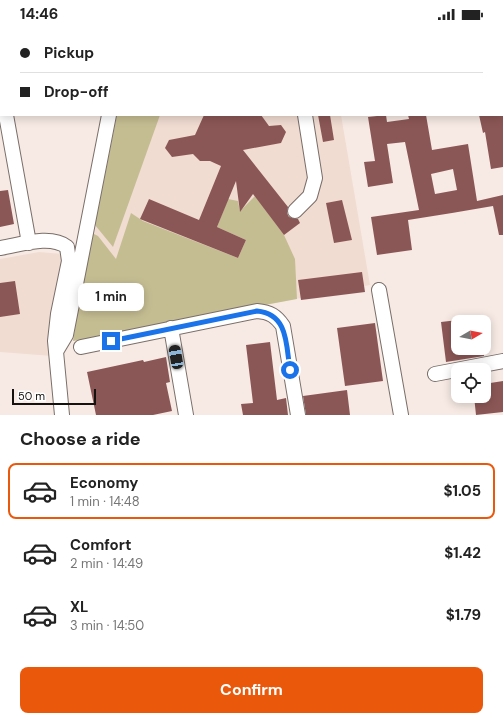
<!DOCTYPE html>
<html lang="en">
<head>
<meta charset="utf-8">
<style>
	:root { --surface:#fff; --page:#f6f6f6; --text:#222; --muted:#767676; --line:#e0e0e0; --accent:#ea580c }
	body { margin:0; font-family:"DM Sans",sans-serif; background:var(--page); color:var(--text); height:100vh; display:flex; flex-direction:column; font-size:15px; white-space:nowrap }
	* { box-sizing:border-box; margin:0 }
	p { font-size:13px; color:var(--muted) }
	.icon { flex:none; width:22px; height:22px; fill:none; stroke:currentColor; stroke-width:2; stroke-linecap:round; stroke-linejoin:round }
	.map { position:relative; height:387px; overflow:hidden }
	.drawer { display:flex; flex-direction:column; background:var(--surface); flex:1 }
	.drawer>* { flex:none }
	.hud { position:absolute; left:0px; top:0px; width:503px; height:88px; box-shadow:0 2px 10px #0003; display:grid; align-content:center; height:88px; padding:0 20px; background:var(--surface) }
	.needle { width:26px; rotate:80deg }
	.controls { position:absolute; left:451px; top:287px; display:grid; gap:8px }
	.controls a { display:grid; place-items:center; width:40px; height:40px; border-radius:8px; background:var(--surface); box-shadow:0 2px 10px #0003; font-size:20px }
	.scale { position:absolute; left:12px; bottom:10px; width:84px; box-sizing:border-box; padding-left:4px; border:2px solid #15110f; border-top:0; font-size:11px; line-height:14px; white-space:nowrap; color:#15110f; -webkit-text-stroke:3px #fff; paint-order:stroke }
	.end { position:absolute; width:18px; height:18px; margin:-9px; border:5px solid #1a73e8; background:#fff; box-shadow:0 0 0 2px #fff }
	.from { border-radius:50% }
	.bubble { position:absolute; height:28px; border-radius:8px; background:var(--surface); box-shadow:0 2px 10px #0003; font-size:13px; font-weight:700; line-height:28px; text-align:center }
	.car { position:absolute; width:12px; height:24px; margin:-12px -6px; border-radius:5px; box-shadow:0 0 3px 1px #0007; background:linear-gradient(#222 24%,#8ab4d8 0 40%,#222 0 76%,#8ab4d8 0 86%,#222 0) }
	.hud b { display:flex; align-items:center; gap:14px; height:38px; font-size:15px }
	.hud b+b { border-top:1px solid var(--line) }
	.hud i { width:10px; height:10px; background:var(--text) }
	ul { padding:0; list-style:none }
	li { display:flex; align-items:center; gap:12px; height:56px; margin:0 8px 6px; padding:0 12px; border:2px solid transparent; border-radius:8px }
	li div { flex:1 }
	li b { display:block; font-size:15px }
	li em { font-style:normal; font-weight:700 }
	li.selected { border-color:var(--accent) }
	li>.icon { width:36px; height:36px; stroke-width:1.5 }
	h2 { padding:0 20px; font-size:18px; line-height:48px }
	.cta { display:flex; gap:8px; margin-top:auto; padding:8px 20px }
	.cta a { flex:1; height:46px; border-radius:8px; background:var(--accent); color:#fff; font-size:16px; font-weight:700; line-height:46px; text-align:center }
	.status { display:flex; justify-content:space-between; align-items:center; height:28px; padding:0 20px; background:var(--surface); direction:ltr }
	.status svg { height:11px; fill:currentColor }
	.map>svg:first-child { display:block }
</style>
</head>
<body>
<div class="status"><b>14:46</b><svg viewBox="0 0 49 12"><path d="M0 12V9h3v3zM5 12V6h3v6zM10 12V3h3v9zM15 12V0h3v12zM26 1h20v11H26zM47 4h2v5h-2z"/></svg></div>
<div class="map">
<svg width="503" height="387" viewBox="0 0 503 387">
	<rect width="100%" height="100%" fill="#f7eae4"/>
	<path fill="#f1dcd2" d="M 109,87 L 341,87 L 370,257 L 73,313 Z
		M 39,224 L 63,226 L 52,328 L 0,324 L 0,231 Z"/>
	<path fill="#c5bd92" d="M 117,87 L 160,87 L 113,219 L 95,197 Z
		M 255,168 L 284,207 L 295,231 L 297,271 L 73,313 L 90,204 L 98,208 L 116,231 L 131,185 L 143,193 L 238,230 L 246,212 L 217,199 L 228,171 L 238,173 L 240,183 Z"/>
	<path fill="#8b5756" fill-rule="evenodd" d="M 204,87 L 261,87 L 269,98 L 281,97 L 286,104 L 281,115 L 243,122 L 288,179 L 287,185 L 289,189 L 298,191 L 300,195 L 284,207 L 253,166 L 240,184 L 236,153 L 217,199 L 246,212 L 238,230 L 140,191 L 149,171 L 199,192 L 221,138 L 210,133 L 200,133 L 193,126 L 172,129 L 165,120 L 169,112 L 195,107 Z
		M 318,87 L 330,87 L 334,112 L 323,114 Z
		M 386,87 L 387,94 L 409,91 L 408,87 L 426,87 L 432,122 L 468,116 L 477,173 L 503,167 L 503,207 L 499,207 L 493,178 L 452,185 L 408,192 L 412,222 L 377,227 L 371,189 L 419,182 L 405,114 L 387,116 L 393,155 L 368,159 L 364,134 L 375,133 L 368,89 ZM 453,141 L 457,162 L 435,166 L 431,146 Z
		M 479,87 L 503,87 L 503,139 L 491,141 L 485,104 L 483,105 Z
		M 8,162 L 14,196 L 0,199 L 0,163 Z
		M 342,172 L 352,212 L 334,215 L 326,175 Z
		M 362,244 L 365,264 L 301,272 L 298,252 Z
		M 15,253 L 20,286 L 0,289 L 0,255 Z
		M 458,292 L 458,320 L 483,320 L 484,328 L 446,334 L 441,294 Z
		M 375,295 L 383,353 L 345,358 L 337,300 Z
		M 270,314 L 277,372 L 286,370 L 288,387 L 243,387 L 241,376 L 253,375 L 246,317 Z
		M 166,329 L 170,354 L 166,355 L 172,383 L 153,387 L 96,387 L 87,344 L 143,332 L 144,334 Z
		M 503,353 L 503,384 L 476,387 L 474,368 L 484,368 L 484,356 Z
		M 347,362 L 350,387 L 306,387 L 303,368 Z"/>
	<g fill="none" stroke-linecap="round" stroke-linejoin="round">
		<g stroke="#7a6e69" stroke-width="16">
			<path id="minor" d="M 289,0 L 289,1
				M 0,58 L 1,63
				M 6,87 L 29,215
				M 295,183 L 310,168 L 315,150 L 305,87
				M 0,220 C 20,217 50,206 67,219 L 69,233 L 58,286 L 55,313 L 62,387
				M 379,262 L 401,387
				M 171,300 L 186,387
				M 81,319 L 257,283 C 270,284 276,288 283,298 L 298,387
				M 57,322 L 66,307 L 109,87
				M 435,346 L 503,333"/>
		</g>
		<use href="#minor" stroke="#fff" stroke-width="14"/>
	</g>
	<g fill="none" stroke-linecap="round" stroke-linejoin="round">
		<path stroke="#1a73e8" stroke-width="5" d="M 111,313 L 257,283 C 289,286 286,318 290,342"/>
	</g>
</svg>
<div class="controls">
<a><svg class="needle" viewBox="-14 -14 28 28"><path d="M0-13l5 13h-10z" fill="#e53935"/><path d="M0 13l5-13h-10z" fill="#767676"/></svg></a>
<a><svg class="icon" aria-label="locate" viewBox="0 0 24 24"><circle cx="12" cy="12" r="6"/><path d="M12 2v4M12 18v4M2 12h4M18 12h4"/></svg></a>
</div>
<div class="scale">50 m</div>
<i class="end from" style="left:290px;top:342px"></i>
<i class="end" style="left:111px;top:313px"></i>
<div class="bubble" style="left:78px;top:255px;width:66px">1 min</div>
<i class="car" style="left:176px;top:329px;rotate:350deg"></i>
<div class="hud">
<b><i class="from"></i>Pickup</b>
<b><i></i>Drop-off</b>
</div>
</div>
<section class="drawer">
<h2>Choose a ride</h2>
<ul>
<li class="selected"><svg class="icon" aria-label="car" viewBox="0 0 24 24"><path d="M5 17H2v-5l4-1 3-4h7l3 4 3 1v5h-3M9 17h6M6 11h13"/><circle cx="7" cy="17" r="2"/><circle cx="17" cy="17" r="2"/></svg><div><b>Economy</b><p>1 min · 14:48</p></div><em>$1.05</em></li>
<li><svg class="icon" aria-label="car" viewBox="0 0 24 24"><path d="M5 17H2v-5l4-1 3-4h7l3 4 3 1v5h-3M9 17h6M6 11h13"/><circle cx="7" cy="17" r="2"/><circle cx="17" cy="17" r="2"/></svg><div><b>Comfort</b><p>2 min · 14:49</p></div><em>$1.42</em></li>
<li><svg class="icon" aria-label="car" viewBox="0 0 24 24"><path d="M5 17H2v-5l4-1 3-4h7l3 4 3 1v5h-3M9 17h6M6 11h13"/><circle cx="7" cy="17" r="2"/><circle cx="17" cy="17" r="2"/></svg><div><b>XL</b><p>3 min · 14:50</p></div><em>$1.79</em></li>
</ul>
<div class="cta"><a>Confirm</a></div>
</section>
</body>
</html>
